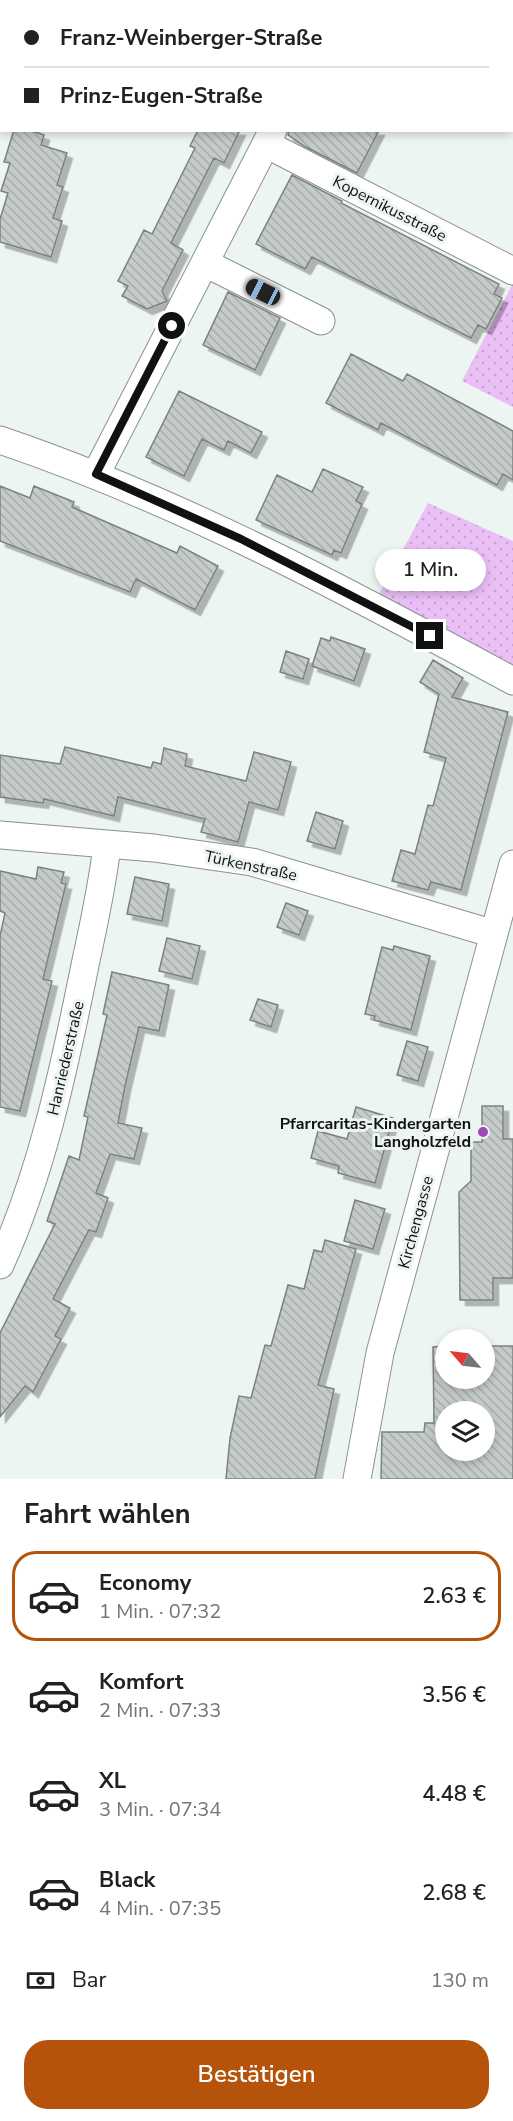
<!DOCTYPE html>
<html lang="de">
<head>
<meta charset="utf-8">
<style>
	:root { --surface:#fff; --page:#f2f2f2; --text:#202124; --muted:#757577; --line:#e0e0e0; --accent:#b45309 }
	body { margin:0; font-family:"Nunito Sans",sans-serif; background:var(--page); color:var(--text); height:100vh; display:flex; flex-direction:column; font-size:22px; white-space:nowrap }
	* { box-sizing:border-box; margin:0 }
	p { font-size:20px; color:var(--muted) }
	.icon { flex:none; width:33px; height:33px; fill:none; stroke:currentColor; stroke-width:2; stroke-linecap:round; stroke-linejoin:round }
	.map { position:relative; height:1479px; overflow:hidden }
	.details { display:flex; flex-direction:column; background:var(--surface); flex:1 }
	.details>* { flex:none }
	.guide { position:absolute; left:0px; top:0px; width:513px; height:132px; box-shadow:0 3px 9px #0003; display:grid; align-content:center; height:132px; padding:0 24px; background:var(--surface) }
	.needle { width:39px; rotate:298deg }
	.tools { position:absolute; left:435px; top:1329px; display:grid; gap:12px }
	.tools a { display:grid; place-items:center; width:60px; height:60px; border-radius:50%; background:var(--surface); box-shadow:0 3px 9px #0003; font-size:30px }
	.end { position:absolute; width:27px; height:27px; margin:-14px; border:8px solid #0f1211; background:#fff; box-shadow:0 0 0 3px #fff }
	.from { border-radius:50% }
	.bubble { position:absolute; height:42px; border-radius:21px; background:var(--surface); box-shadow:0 3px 9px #0003; font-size:20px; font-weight:600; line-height:42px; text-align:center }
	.car { position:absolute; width:18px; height:36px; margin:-18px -9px; border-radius:8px; box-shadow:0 0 4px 2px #0007; background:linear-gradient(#222 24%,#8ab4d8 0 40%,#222 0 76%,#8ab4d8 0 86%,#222 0) }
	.guide b { display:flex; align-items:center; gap:21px; height:57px; font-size:22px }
	.guide b+b { border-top:2px solid var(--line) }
	.guide i { width:15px; height:15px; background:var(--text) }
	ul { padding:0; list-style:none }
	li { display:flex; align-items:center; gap:18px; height:90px; margin:0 12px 9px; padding:0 12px; border:3px solid transparent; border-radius:24px }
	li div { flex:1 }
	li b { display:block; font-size:22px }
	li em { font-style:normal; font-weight:600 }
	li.selected { border-color:var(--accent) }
	li>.icon { width:54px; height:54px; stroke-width:1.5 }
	h2 { padding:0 24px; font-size:27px; line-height:72px }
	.pay { display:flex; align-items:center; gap:15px; height:66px; padding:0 24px; font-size:22px }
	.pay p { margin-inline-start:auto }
	.cta { display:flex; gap:12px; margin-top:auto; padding:12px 24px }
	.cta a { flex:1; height:69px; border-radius:24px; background:var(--accent); color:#fff; font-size:24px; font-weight:600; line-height:69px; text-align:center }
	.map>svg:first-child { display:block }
</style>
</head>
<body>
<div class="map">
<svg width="513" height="1479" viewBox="0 0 513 1479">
	<defs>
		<pattern id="grass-dots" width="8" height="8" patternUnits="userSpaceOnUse" patternTransform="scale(1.5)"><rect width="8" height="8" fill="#e9bff6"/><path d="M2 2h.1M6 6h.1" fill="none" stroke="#c7a3d2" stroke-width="1.8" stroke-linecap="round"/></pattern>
		<pattern id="building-back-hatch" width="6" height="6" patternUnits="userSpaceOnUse" patternTransform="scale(1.5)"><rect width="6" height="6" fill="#c4cbc9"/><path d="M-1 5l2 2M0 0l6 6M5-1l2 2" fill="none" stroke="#a7adac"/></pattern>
		<filter id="shadow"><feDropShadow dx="5.5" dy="5.5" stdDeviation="0" flood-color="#0004"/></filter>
	</defs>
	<rect width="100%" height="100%" fill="#edf5f2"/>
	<path fill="url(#grass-dots)" d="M 513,283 L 513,407 L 462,381 Z
		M 428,503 L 513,541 L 513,665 L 379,594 Z"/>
	<path fill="url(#building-back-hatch)" stroke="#7c8280" stroke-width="1.5" fill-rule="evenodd" filter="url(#shadow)" d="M 14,130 L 30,130 L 44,135 L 41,145 L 67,153 L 57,185 L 63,187 L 53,218 L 62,221 L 51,257 L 0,242 L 0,219 L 8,193 L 1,191 L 10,163 L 4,162 Z
		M 198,130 L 240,130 L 224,163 L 214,158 L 171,243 L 183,250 L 162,291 L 167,301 L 147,309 L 122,296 L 128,286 L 118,281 L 144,230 L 152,234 L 195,148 L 190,146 Z
		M 289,130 L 379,130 L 357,173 L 306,147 L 288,135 Z
		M 292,175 L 342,201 L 341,203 L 499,284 L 494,294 L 502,298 L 486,329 L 478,325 L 471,338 L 312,257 L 305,269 L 256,244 Z
		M 228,292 L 280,318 L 255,370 L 203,345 Z
		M 351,354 L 403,381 L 407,374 L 513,431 L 513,480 L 503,474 L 497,485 L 381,423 L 378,430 L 326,403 Z
		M 179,391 L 262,432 L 251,453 L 228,441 L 224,450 L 202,439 L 184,476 L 146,457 Z
		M 323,469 L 363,487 L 356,501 L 362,504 L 341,553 L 334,550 L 332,555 L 256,520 L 277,475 L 312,492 Z
		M 0,486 L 30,498 L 34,486 L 74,502 L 72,507 L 177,553 L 180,546 L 218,566 L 195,610 L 136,579 L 130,592 L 0,541 Z
		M 331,637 L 365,649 L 354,681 L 312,666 L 321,638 L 330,641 Z
		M 286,651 L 309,659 L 303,679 L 280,672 Z
		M 433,660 L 463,678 L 452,697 L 508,712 L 461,890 L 431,882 L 428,890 L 392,881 L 401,850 L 415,854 L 428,805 L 433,806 L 446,758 L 424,752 L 439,694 L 420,682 Z
		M 65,747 L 151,768 L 153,762 L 161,764 L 164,748 L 187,754 L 185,766 L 246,781 L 254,752 L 291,762 L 278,810 L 249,802 L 238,842 L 201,832 L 205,819 L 118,797 L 114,816 L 44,799 L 43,803 L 0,797 L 0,755 L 60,764 Z
		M 316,812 L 343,821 L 335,849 L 307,841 Z
		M 38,867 L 64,872 L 61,883 L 66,884 L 43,979 L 52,981 L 20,1111 L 0,1107 L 0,936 L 5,913 L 0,911 L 0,871 L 36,879 Z
		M 135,877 L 169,884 L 162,921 L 127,914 Z
		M 286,903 L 308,911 L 299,935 L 277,927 Z
		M 167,938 L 200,946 L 192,979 L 159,971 Z
		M 394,946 L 430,956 L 411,1030 L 374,1020 L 375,1016 L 365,1014 L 382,947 L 393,950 Z
		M 112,972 L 169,985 L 159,1031 L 139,1027 L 125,1086 L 118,1123 L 142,1128 L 134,1159 L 110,1154 L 96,1193 L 108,1198 L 96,1232 L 89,1230 L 53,1299 L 70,1308 L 55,1336 L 61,1339 L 33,1392 L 25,1386 L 0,1417 L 0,1333 L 55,1224 L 47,1221 L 69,1156 L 79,1160 L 88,1117 L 84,1116 L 107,1015 L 103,1014 Z
		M 258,999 L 278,1005 L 271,1027 L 250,1020 Z
		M 407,1041 L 428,1047 L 418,1081 L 397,1075 Z
		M 482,1106 L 503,1106 L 503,1139 L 513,1139 L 513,1278 L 493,1278 L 493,1300 L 460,1300 L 459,1192 L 471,1181 L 471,1142 L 482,1142 Z
		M 356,1107 L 393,1118 L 375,1183 L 338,1173 L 339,1166 L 311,1158 L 318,1131 L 347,1139 Z
		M 355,1200 L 385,1209 L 373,1249 L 344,1241 Z
		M 325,1240 L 356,1249 L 318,1385 L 334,1389 L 315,1479 L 226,1479 L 230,1438 L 239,1396 L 251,1398 L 265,1345 L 271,1346 L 288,1285 L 304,1289 L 314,1250 L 322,1252 Z
		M 446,1346 L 446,1378 L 484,1378 L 484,1346 L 513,1346 L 513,1479 L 381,1479 L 382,1432 L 424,1432 L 425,1423 L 434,1423 L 433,1347 ZM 446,1412 L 484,1412 L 484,1450 L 446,1450 Z"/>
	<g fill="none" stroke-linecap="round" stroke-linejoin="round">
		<g stroke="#8a918f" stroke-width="29">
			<path id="minor" d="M 455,0 L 457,2
				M 340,2 L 341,0
				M 512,30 L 513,31
				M 266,144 L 513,271
				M 205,263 L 321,321
				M 0,440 C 180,501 347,591 513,681
				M 96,474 L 273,130
				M 0,835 L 154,848 L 252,862 L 494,934
				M 0,1265 C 41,1174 62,1078 82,980 C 91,935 102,891 107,845
				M 357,1479 L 380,1353 L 513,864"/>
		</g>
		<use href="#minor" stroke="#fff" stroke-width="27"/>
	</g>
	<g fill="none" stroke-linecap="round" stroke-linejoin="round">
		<path stroke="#0f1211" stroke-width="8" d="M 172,326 L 96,474 L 241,539 L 430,636"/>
	</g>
	<circle fill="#9d48b6" stroke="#edf5f2" stroke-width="2" cx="483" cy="1132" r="6"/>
	<g text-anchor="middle" stroke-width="6" stroke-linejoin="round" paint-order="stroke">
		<g font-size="16" fill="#0f1211" stroke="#edf5f2">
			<text transform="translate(390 208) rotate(27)" y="6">Kopernikusstraße</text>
			<text transform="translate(251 865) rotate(12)" y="6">Türkenstraße</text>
			<text transform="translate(65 1058) rotate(-77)" y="6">Hanriederstraße</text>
			<text transform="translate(415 1222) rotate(-75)" y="6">Kirchengasse</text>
		</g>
		<g font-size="16" font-weight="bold" fill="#0f1211" stroke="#edf5f2" text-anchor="end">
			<text x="471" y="1129">Pfarrcaritas-Kindergarten<tspan x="471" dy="18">Langholzfeld</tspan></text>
		</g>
	</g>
</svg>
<div class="tools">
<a><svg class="needle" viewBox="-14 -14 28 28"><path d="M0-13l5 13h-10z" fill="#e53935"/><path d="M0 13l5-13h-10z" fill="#757577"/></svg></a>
<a><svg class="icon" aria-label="layers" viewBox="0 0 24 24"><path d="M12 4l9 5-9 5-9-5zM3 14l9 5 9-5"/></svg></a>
</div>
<i class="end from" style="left:172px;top:326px"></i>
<i class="end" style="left:430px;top:636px"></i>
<div class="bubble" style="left:375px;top:549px;width:111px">1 Min.</div>
<i class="car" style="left:263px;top:292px;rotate:296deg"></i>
<div class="guide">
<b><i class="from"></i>Franz-Weinberger-Straße</b>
<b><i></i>Prinz-Eugen-Straße</b>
</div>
</div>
<section class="details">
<h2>Fahrt wählen</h2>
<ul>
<li class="selected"><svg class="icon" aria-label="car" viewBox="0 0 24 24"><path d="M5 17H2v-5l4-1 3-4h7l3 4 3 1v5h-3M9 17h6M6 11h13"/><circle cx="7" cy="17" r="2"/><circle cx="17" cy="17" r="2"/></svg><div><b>Economy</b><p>1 Min. · 07:32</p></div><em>2.63 €</em></li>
<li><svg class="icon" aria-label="car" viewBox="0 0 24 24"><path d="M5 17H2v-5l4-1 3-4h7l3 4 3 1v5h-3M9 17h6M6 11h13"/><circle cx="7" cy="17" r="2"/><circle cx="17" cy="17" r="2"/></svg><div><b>Komfort</b><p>2 Min. · 07:33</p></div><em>3.56 €</em></li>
<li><svg class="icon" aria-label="car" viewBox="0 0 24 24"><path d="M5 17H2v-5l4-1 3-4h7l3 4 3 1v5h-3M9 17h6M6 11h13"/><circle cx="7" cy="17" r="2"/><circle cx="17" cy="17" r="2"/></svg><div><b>XL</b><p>3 Min. · 07:34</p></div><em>4.48 €</em></li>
<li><svg class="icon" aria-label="car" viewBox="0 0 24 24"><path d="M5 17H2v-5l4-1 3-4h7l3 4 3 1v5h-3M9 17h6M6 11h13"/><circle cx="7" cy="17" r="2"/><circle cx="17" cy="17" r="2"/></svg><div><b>Black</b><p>4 Min. · 07:35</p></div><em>2.68 €</em></li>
</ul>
<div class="pay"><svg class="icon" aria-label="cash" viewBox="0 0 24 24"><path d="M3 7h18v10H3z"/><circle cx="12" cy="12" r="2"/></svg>Bar<p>130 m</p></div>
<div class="cta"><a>Bestätigen</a></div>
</section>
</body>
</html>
